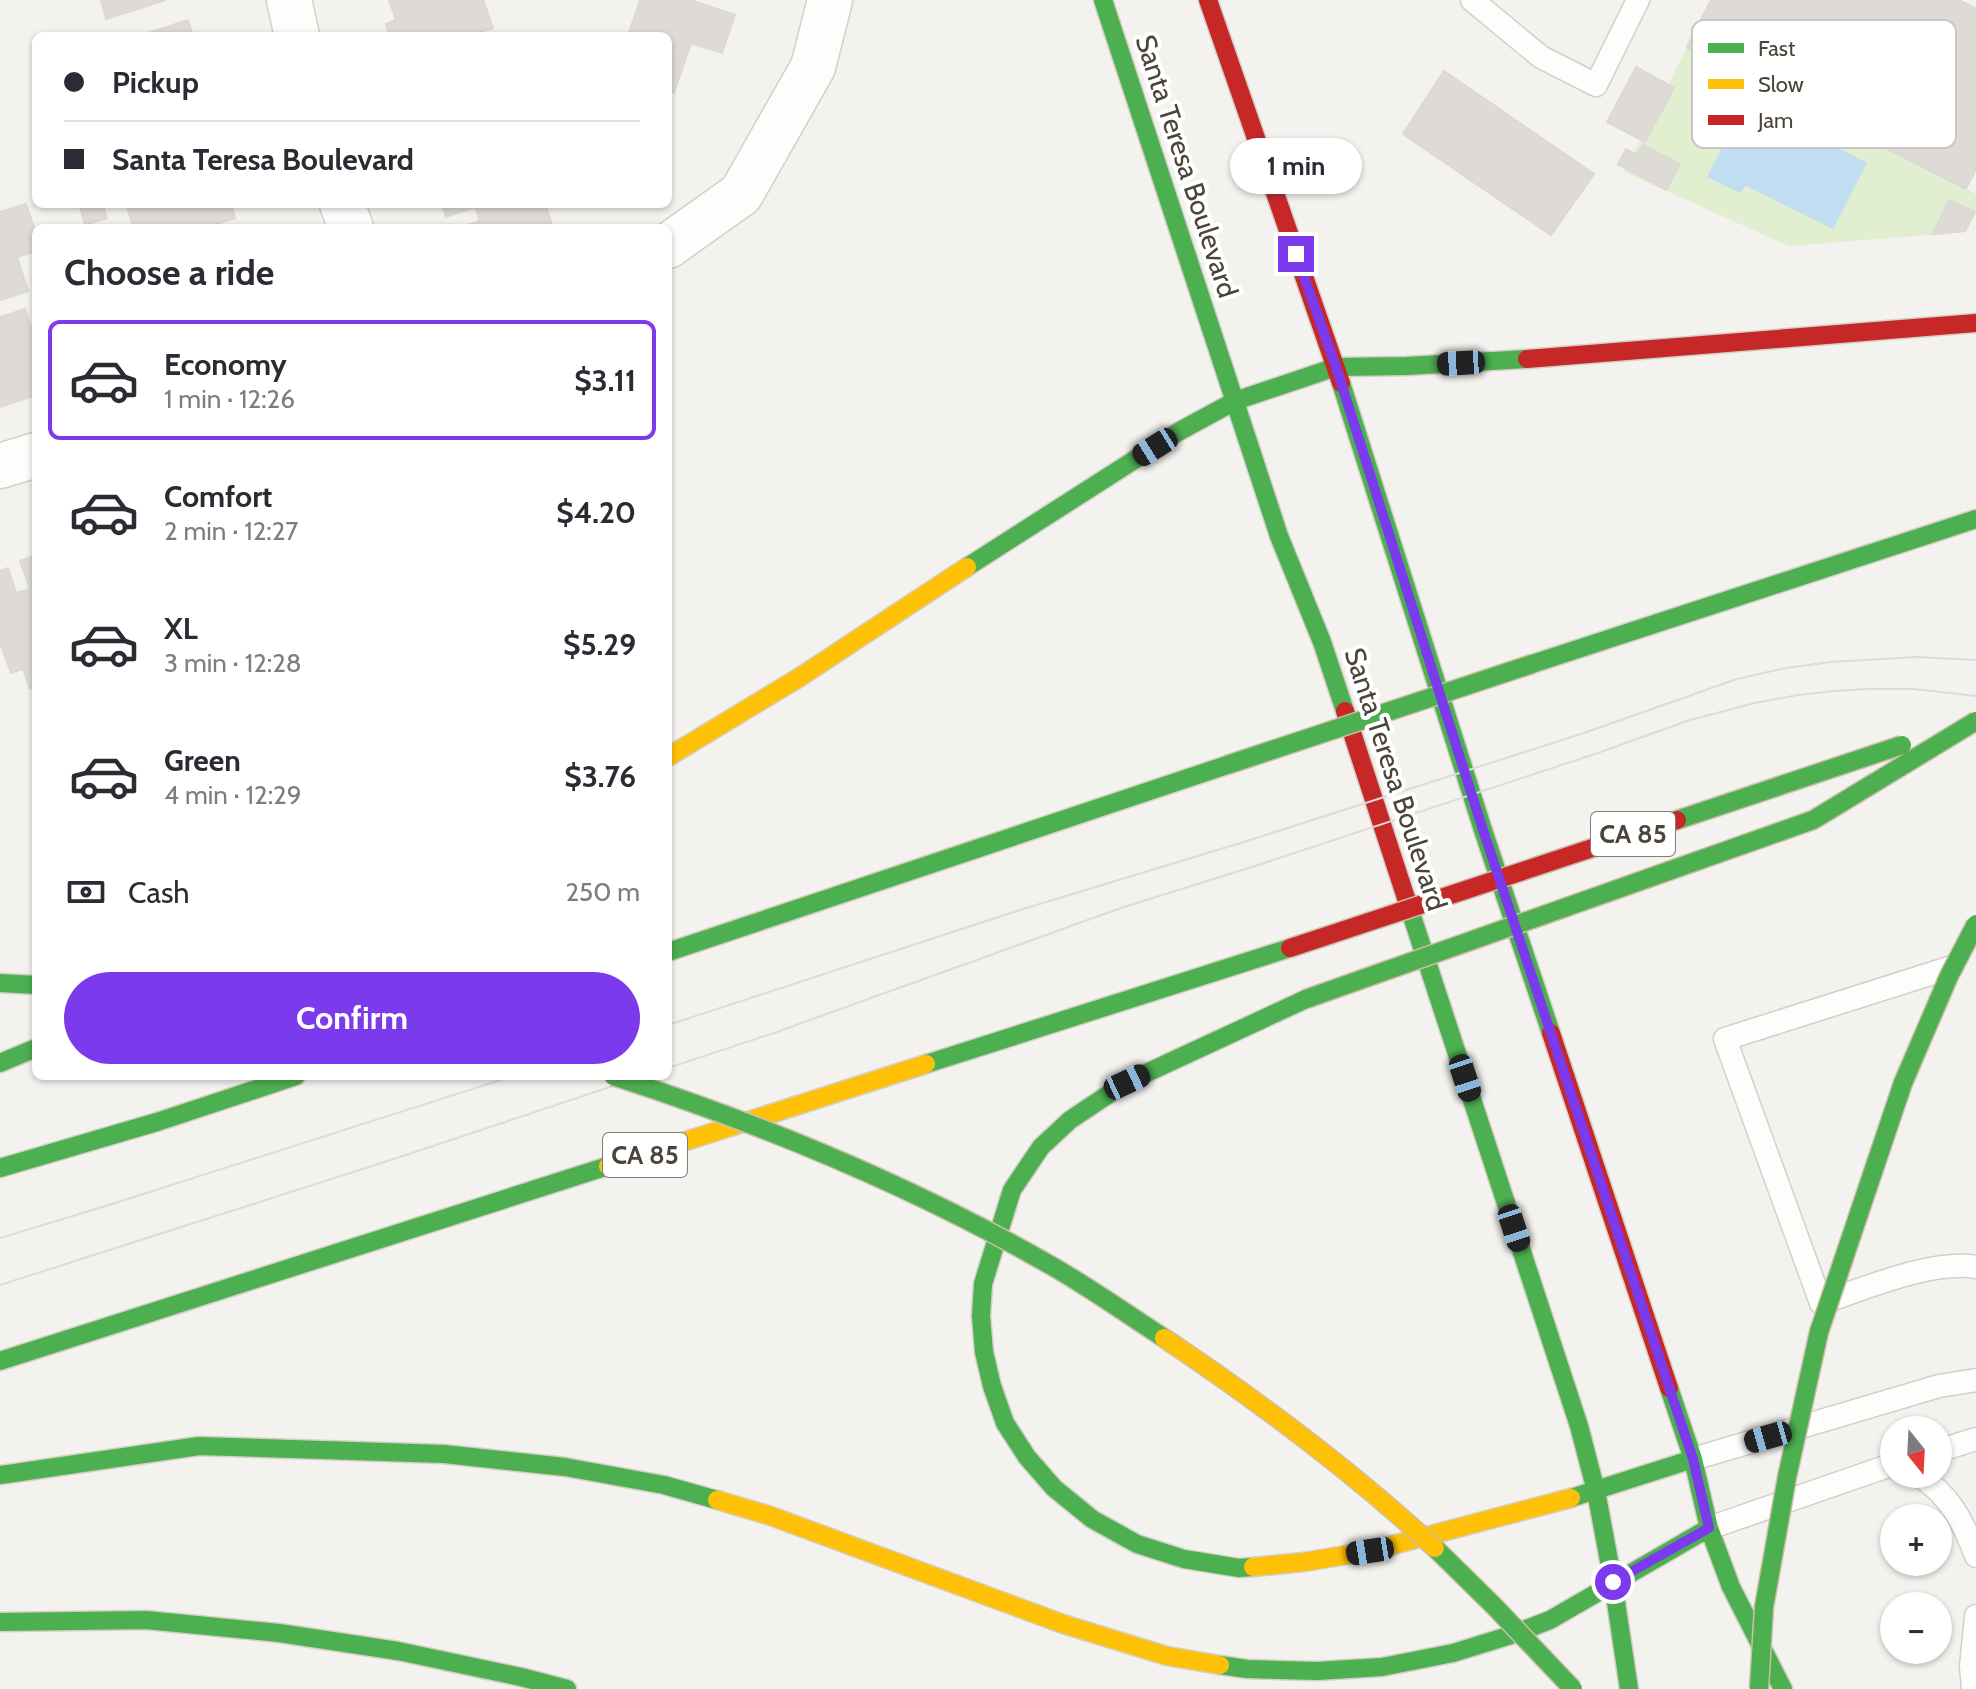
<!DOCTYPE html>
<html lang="en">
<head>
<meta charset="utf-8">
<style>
	:root { --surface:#fff; --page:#f7f7f7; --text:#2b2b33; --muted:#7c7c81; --line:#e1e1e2; --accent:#7c3aed }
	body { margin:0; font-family:Cabin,sans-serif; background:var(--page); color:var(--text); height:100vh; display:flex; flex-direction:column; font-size:30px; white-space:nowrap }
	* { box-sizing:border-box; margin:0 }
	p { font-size:26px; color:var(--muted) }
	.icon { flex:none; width:44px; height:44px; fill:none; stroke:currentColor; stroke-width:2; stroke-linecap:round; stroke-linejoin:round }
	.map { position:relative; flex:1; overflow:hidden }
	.side { position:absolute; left:32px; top:224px; width:640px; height:856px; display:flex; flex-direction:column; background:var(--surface); border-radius:12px; box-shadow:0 2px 6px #0004 }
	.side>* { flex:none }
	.hud { position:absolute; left:32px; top:32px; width:640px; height:176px; border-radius:12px; box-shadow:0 2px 6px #0004; display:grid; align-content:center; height:176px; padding:0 32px; background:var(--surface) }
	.needle { width:52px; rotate:162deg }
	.tools { position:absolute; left:1880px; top:1416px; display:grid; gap:16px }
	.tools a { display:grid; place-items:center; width:72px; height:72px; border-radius:50%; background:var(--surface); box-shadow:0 2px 6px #0004; font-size:40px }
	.end { position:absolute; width:36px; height:36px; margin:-18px; border:10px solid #7c3aed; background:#fff; box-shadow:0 0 0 4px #fff }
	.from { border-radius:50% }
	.bubble { position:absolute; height:56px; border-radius:28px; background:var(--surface); box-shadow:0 2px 6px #0004; font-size:26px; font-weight:700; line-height:56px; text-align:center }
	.car { position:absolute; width:24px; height:48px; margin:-24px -12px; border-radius:10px; box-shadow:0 0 6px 2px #0007; background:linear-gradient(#222 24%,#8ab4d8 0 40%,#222 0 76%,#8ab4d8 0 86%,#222 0) }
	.hud b { display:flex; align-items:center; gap:28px; height:76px; font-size:30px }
	.hud b+b { border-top:2px solid var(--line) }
	.hud i { width:20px; height:20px; background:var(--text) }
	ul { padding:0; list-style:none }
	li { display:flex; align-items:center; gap:24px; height:120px; margin:0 16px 12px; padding:0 16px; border:4px solid transparent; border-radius:12px }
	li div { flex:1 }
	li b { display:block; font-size:30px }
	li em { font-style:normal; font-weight:700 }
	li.on { border-color:var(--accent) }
	li>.icon { width:72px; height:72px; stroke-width:1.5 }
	h2 { padding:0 32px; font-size:36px; line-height:96px }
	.pay { display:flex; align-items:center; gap:20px; height:88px; padding:0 32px; font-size:30px }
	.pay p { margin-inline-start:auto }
	.button { display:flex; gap:16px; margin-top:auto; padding:16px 32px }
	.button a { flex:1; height:92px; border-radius:48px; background:var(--accent); color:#fff; font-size:32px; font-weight:700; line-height:92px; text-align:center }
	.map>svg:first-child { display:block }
</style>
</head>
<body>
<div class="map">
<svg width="1976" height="1689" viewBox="0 0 1976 1689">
	<rect width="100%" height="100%" fill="#f4f2ee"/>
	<path fill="#e1eecf" d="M 1711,0 L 1959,0 L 1976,9 L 1976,169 L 1966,189 L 1976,194 L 1976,212 L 1966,232 L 1789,246 L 1624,172 Z"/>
	<path fill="#c0ddf1" d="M 1747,100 L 1867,163 L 1833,229 L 1746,186 L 1740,193 L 1707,177 Z"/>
	<path fill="#dedbd6" stroke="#dcd9d4" stroke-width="2" d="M 101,0 L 166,0 L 106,19 Z
		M 389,0 L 483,0 L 493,28 L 468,36 L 390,36 L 386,24 L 396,20 Z
		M 640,0 L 690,0 L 735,15 L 722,53 L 691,43 L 674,93 L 668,91 L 668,36 L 628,36 Z
		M 1711,0 L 1959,0 L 1976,9 L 1976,169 L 1966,189 L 1687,47 Z
		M 188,20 L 193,36 L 139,36 Z
		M 1636,67 L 1674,88 L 1645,142 L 1607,122 Z
		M 1444,71 L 1594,174 L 1551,235 L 1403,134 Z
		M 1643,145 L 1680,164 L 1666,190 L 1618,164 L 1626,149 L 1637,155 Z
		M 1949,200 L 1975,212 L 1965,231 L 1933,234 Z
		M 26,204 L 36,234 L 36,251 L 17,257 L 28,291 L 0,300 L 0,212 Z
		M 88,204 L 102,204 L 107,218 L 85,225 L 80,207 Z
		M 126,204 L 231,204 L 235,218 L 204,228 L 134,228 Z
		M 442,204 L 545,204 L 553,228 L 458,228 L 480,221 L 475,207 L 446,217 Z
		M 25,309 L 32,330 L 36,329 L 36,395 L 0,407 L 0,317 Z
		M 36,555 L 36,687 L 30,689 L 23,669 L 11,673 L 0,642 L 0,571 L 8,568 L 16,593 L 30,589 L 20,561 Z"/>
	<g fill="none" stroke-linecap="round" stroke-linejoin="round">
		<g stroke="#d2d0cb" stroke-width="25">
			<path id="lane" d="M 1472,0 L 1541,57 L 1596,85 L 1638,0
				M 1952,967 L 1725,1039 L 1821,1303 C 1864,1289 1933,1259 1976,1267
				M 1938,1451 L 1976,1439
				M 1693,1459 L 1939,1386 L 1976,1380
				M 1917,1474 C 1950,1495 1963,1521 1976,1556
				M 1709,1528 L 1894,1464
				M 1973,1689 L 1971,1666 L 1976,1616"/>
		</g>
		<g stroke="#d2d0cb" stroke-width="47">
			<path id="street" d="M 289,0 L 297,36
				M 342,204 L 351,228
				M 668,246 L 741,194 L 813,67 L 830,0
				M 0,466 L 36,455"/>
		</g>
		<g stroke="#d3cfc5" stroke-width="21">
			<path id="fast" d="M 1103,0 L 1279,536 L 1322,642 L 1345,711
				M 1341,383 L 1483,830 L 1551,1033
				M 967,567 L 1178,432 L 1235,401 L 1336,367 L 1407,366 L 1527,359
				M 1532,664 L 1976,519
				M 1406,898 L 1579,1426 L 1596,1491 L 1613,1582
				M 668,952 L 1227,765
				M 0,983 L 36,985
				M 0,1063 L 36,1048
				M 926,1064 L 1290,948
				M 0,1168 L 157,1122 L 296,1076
				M 0,1361 L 608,1166
				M 1669,1388 L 1693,1459 L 1709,1528
				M 0,1475 L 199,1446 L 444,1454 L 565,1467 L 664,1485 L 717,1500
				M 1571,1498 L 1693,1459
				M 1253,1567 L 1239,1568 L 1184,1559 L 1137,1544 L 1092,1519 L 1054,1488 L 1027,1457 L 1005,1423 L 992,1386 L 984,1352 L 981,1316 L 983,1284 L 1012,1190 L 1041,1147 L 1070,1120 L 1127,1082 L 1306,999
				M 1613,1582 L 1629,1689
				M 0,1622 L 146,1620 L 279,1633 L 398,1651 L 521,1677 L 567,1689
				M 1220,1665 L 1247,1669 L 1317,1671 L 1382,1667 L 1453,1653 L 1508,1636 L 1550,1620 L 1709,1528 L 1731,1587 L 1783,1689"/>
		</g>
		<g stroke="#d3cfc5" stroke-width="21">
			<path id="slow" d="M 668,757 L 800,677 L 967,567
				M 608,1166 L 926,1064
				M 717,1500 L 768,1515 L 1063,1624 L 1167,1656 L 1220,1665
				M 1253,1567 L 1304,1562 L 1370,1551 L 1571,1498"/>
		</g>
		<g stroke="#d3cfc5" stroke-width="21">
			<path id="jam" d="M 1208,0 L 1341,383
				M 1527,359 L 1976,323
				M 1345,711 L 1406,898
				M 1551,1033 L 1669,1388"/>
		</g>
		<use href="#lane" stroke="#fdfdfc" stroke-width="22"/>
		<use href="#street" stroke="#fdfdfc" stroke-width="44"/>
		<use href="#fast" stroke="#4caf50" stroke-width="18"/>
		<use href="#slow" stroke="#ffc107" stroke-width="18"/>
		<use href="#jam" stroke="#c62828" stroke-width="18"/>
		<path stroke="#dbdbda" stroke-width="2" d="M 668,1025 L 1020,910 L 1247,841 L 1584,733 L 1737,679 L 1786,668 L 1831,662 L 1916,657 L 1976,660
			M 668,1068 L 774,1033 L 1121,908 L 1255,866 L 1592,755 L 1690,720 L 1755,703 L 1798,695 L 1834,691 L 1866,689 L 1914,689 L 1976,696
			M 0,1238 L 109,1205 L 513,1076
			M 0,1285 L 397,1158 L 643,1076"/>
		<g stroke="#ccbfa9" stroke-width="21" stroke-linecap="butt">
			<path id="fast-bridge" d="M 1227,765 L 1532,664
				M 1677,820 L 1902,745
				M 1306,999 L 1813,820 L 1976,721
				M 613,1076 C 765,1125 912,1186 1052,1266 C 1090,1288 1127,1314 1164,1338
				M 1435,1548 L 1494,1606 L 1573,1689
				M 1759,1689 L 1764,1607 L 1787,1477 L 1819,1332 L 1903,1083 L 1949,976 L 1976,924"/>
		</g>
		<g stroke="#ccbfa9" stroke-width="21" stroke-linecap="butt">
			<path id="slow-bridge" d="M 1164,1338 C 1258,1401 1351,1470 1435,1548"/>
		</g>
		<g stroke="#ccbfa9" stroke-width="21" stroke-linecap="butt">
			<path id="jam-bridge" d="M 1290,948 L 1677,820"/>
		</g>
		<use href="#fast-bridge" stroke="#4caf50" stroke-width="18"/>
		<use href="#slow-bridge" stroke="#ffc107" stroke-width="18"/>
		<use href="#jam-bridge" stroke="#c62828" stroke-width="18"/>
	</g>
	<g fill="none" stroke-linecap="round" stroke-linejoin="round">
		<path stroke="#7c3aed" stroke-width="10" d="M 1296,254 L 1336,367 L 1483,830 L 1693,1459 L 1709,1528 L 1613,1582"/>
	</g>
	<g text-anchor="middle" stroke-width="8" stroke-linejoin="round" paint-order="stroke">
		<g fill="#fff" stroke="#817c74" stroke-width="2">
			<rect x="1591" y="812" width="84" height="44" rx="6"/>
			<rect x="603" y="1133" width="84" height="44" rx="6"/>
		</g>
		<g font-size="26" font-weight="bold" fill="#4b4439">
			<text x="1633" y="843">CA 85</text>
			<text x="645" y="1164">CA 85</text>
		</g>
		<g font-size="28" fill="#4b4439" stroke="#fff">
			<text transform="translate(1187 166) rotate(72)" y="10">Santa Teresa Boulevard</text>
			<text transform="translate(1396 779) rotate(72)" y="10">Santa Teresa Boulevard</text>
		</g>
	</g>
	<rect x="1692" y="20" width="264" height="128" rx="12" fill="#fff" stroke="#c9c7c4" stroke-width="2"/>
	<rect x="1708" y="43" width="36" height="10" fill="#4caf50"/>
	<rect x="1708" y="79" width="36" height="10" fill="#ffc107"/>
	<rect x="1708" y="115" width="36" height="10" fill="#c62828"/>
	<g font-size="22" fill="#4b4439">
		<text x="1758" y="56">Fast</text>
		<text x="1758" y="92">Slow</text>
		<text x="1758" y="128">Jam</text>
	</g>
</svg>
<div class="tools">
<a><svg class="needle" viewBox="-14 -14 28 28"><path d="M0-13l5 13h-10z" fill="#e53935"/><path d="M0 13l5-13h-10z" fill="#7c7c81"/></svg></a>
<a>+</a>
<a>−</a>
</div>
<i class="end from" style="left:1613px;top:1582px"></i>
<i class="end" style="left:1296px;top:254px"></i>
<div class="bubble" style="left:1230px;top:138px;width:132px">1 min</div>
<i class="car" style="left:1461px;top:363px;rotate:267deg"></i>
<i class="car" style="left:1155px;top:447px;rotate:238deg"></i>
<i class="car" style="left:1465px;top:1078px;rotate:162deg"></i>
<i class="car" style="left:1127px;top:1082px;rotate:65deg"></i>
<i class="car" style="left:1514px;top:1228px;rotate:162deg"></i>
<i class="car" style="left:1768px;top:1437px;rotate:254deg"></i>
<i class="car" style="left:1370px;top:1551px;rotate:261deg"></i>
<div class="hud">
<b><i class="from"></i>Pickup</b>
<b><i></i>Santa Teresa Boulevard</b>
</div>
<section class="side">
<h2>Choose a ride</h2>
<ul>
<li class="on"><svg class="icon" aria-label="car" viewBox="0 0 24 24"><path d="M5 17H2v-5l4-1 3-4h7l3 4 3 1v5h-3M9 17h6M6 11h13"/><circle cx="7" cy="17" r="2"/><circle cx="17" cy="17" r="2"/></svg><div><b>Economy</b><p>1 min · 12:26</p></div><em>$3.11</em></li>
<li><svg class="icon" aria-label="car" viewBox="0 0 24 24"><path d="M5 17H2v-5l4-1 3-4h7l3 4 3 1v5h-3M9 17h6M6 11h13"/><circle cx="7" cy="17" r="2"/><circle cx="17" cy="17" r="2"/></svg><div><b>Comfort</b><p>2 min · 12:27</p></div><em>$4.20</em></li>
<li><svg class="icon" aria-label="car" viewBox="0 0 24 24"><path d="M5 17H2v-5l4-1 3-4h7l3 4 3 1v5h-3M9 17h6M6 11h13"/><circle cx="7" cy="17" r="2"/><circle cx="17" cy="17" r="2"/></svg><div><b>XL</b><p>3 min · 12:28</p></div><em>$5.29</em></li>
<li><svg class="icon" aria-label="car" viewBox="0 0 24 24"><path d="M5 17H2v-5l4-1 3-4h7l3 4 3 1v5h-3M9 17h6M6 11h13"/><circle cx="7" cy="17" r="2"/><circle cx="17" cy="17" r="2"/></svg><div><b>Green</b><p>4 min · 12:29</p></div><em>$3.76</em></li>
</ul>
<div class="pay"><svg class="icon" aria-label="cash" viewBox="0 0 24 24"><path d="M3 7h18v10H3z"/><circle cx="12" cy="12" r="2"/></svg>Cash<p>250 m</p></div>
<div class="button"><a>Confirm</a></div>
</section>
</div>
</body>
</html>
